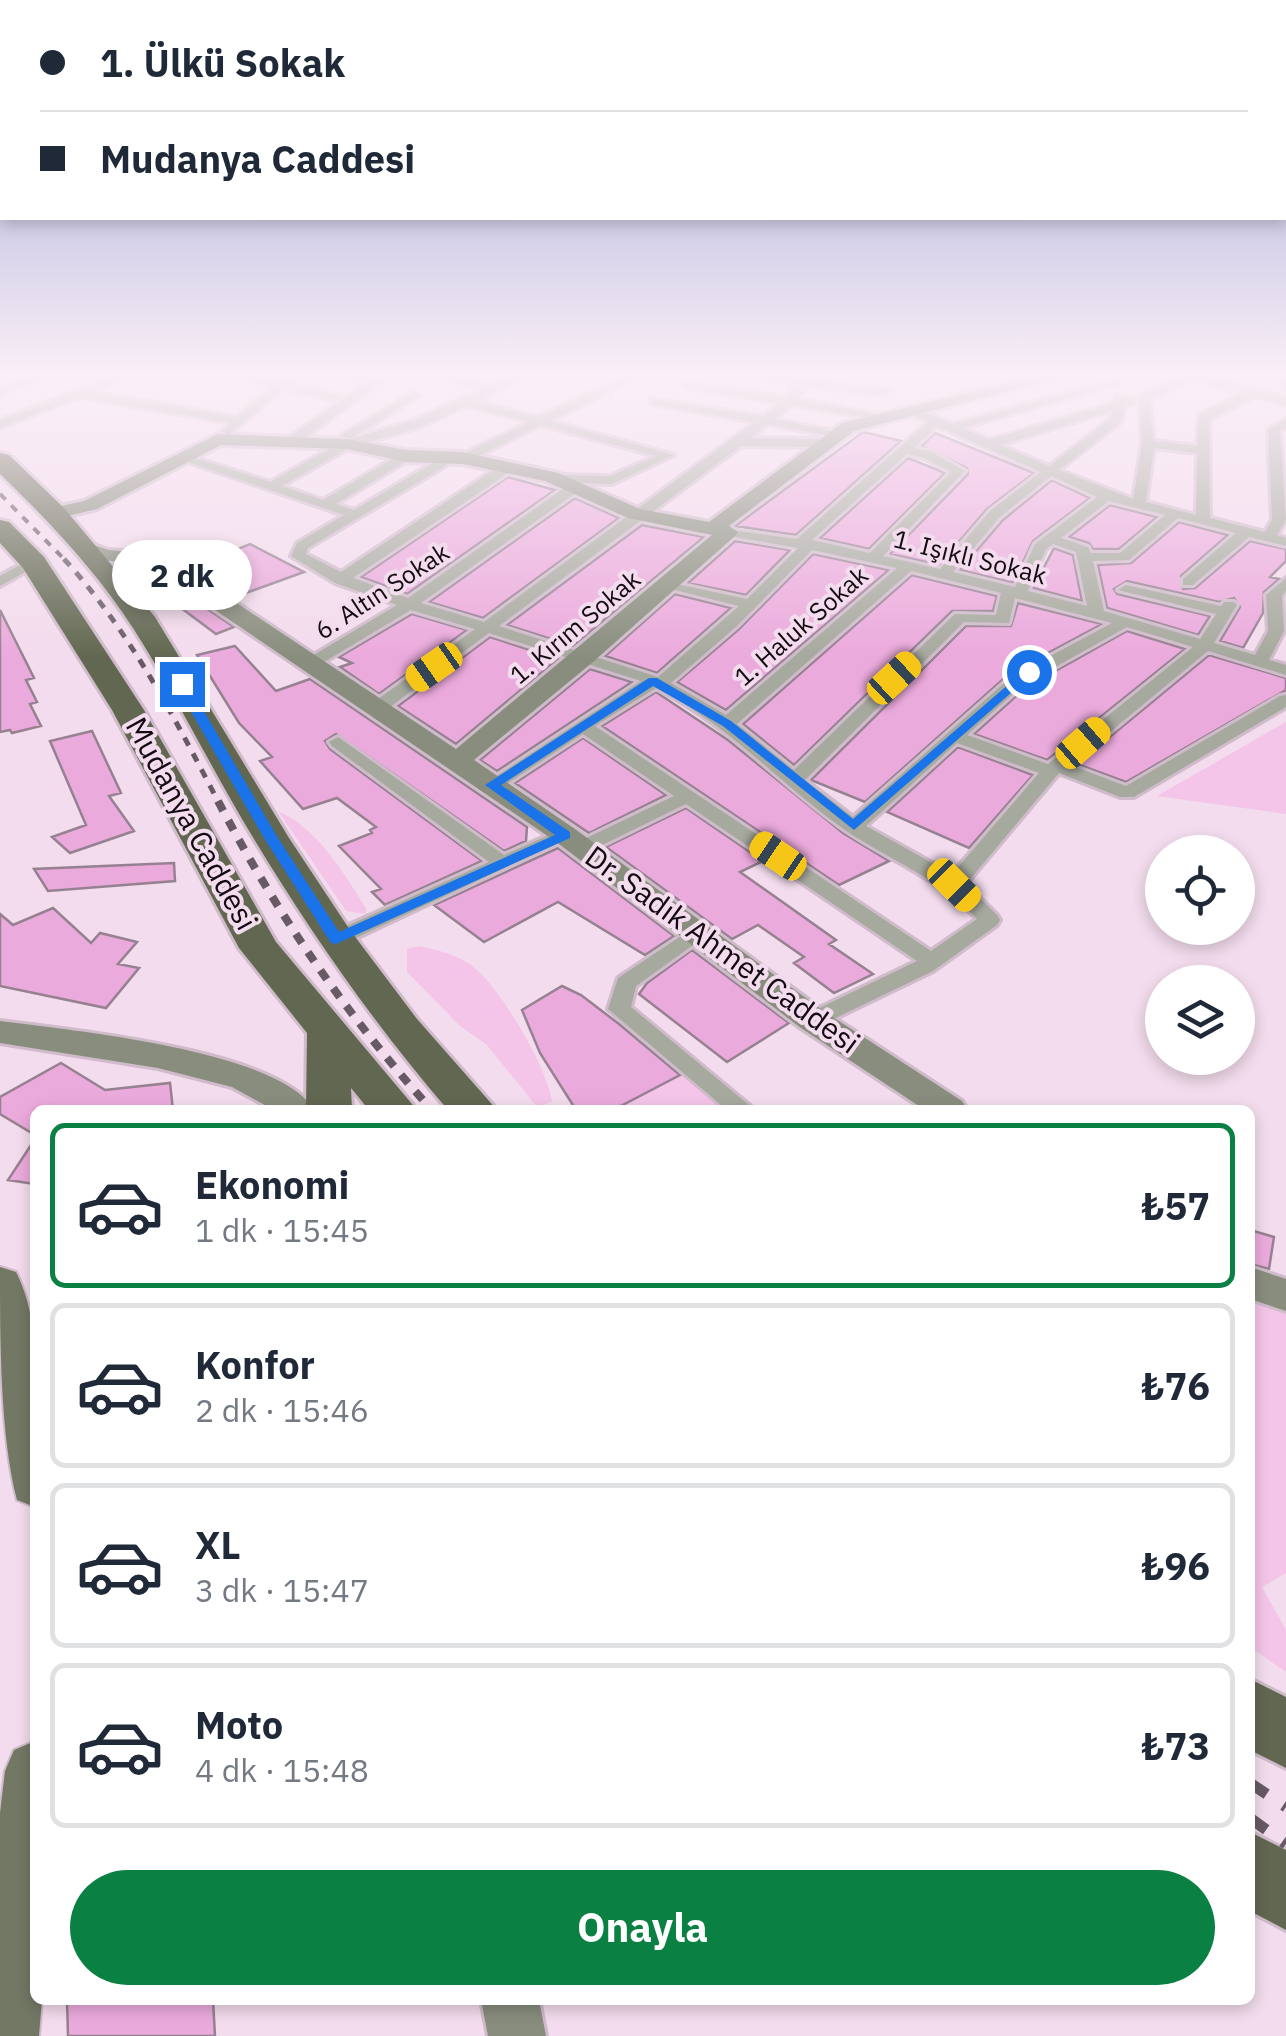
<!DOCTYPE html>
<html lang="tr">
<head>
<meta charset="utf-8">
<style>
	:root { --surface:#fff; --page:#f2f2f3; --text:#1f2937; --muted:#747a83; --line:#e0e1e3; --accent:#0b8043 }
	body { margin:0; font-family:"IBM Plex Sans",sans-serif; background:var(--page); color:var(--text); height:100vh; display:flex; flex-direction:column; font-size:38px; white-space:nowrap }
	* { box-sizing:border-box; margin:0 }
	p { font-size:32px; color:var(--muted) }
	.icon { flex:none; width:55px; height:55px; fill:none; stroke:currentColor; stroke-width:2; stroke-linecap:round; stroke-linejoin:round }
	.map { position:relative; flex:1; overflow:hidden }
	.details { position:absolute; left:30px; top:1105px; width:1225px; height:900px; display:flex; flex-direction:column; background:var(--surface); border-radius:15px; box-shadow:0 5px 15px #0003 }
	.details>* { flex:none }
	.guide { position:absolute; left:0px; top:0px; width:1288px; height:220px; box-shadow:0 5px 15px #0003; display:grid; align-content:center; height:220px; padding:0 40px; background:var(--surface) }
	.fabs { position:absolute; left:1145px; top:835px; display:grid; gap:20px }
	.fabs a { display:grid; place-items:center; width:110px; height:110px; border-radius:50%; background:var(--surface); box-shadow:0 5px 15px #0003; font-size:50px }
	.end { position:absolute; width:45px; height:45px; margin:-22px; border:12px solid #1a73e8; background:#fff; box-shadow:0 0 0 5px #fff }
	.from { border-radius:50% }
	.bubble { position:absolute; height:70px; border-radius:35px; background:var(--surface); box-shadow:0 5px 15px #0003; font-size:32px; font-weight:700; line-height:70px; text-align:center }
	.car { position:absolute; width:30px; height:60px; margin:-30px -15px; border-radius:12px; box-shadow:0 0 8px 2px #0007; background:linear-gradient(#f5c518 24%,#345 0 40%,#f5c518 0 76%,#345 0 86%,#f5c518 0) }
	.guide b { display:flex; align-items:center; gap:35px; height:95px; font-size:38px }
	.guide b+b { border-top:2px solid var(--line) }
	.guide i { width:25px; height:25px; background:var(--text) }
	ul { padding:18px 0 0; list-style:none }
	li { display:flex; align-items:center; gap:30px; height:165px; margin:0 20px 15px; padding:0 20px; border:5px solid var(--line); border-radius:15px }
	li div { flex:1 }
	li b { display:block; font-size:38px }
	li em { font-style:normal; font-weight:700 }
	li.selected { border-color:var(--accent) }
	li>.icon { width:90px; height:90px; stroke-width:1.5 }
	.button { display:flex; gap:20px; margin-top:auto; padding:20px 40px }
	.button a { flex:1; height:115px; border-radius:60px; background:var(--accent); color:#fff; font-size:40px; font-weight:700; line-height:115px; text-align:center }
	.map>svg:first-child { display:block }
</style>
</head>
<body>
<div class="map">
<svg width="1286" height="2036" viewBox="0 0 1286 2036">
	<rect width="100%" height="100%" fill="#f3dced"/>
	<path fill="#f4c5e8" d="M 1286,722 L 1286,814 L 1157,796 Z
		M 278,811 C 318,829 343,872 366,908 L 366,914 L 346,911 Z
		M 419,946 C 436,950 456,954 471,965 C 499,985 547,1067 552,1101 L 538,1108 L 486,1044 L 460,1026 L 407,972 L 407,949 Z
		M 682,1074 L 730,1110 L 613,1110 Z
		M 1250,1295 L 1286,1305 L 1286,1573 L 1262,1587 L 1286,1630 L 1286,1672 L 1250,1647 Z"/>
	<path fill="#ebaadc" stroke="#968191" stroke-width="2.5" d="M 863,432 L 901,441 L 796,535 L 735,526 Z
		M 935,433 L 1034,473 L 987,509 L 939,565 L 890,554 L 968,474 L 967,468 L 922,446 Z
		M 908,458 L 945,473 L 869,549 L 820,538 Z
		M 508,477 L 555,490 L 407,594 L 361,577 Z
		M 1052,480 L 1090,498 L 1033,541 L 1013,583 L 960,570 L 1003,520 Z
		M 575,498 L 619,518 L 483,618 L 429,602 Z
		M 1110,505 L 1157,517 L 1119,549 L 1093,549 L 1089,543 L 1069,537 Z
		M 1179,522 L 1228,535 L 1181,576 L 1183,589 L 1195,588 L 1250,541 L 1286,549 L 1286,561 L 1270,577 L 1279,579 L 1264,592 L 1263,613 L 1243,648 L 1220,641 L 1240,607 L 1234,598 L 1219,602 L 1127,581 L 1114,589 L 1117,594 L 1210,616 L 1198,635 L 1107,608 L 1098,565 L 1131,563 Z
		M 642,525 L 704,537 L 573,646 L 507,625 Z
		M 735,541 L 790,550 L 746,595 L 688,583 Z
		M 250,544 L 304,572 L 235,597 L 190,568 Z
		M 1054,548 L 1073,555 L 1082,601 L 1033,588 Z
		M 813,554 L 889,570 L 726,710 L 677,682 L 739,629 Z
		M 912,575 L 997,596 L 993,611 L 952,611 L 794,765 L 743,724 Z
		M 161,579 L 166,581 L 234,627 L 216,634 L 149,584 Z
		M 675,594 L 731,608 L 657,673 L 605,656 Z
		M 1018,603 L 1102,624 L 1009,674 L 865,802 L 811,780 L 966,626 L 1011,626 Z
		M 0,610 L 34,678 L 26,680 L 37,702 L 30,704 L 41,726 L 12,733 L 10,730 L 0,732 Z
		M 412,614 L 467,630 L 379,694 L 340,667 L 352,663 L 339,657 Z
		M 1127,631 L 1185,649 L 1047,760 L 974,734 L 1025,688 Z
		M 490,637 L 558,659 L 456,744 L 398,706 Z
		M 235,646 L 276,691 L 310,679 L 527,827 L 526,841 L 504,851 L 336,734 L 325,741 L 330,749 L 482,861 L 385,905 L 372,892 L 381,889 L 339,846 L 372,833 L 370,830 L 376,827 L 337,798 L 303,809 L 260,761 L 272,757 L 239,723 L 197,655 Z
		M 1209,655 L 1286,678 L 1286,690 L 1126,782 L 1077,764 Z
		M 590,669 L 632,682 L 497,771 L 480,760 Z
		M 656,692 L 728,740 L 843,833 L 889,861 L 839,885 L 602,726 Z
		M 92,731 L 121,793 L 109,796 L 134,831 L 70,853 L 52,837 L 86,825 L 50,741 Z
		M 583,738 L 666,795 L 589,833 L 515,783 Z
		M 958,747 L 1033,775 L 969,848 L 887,812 Z
		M 686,808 L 763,861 L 740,872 L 836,940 L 829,944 L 873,974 L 834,993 L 794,963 L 804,957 L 758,925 L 732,939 L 606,847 Z
		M 558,848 L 674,936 L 645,955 L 558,902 L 484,942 L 434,905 Z
		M 174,863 L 175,881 L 48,891 L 34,869 Z
		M 53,908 L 91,943 L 100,933 L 137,942 L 118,964 L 139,968 L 106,1008 L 0,986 L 0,914 L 13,925 Z
		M 692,950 L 789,1023 L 727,1062 L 639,994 L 647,983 Z
		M 562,986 L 581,995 L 619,1024 L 680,1075 L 613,1110 L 576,1110 L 540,1053 L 522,1010 Z
		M 61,1063 L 105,1090 L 170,1083 L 173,1110 L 35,1110 L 35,1135 L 0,1114 L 0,1097 Z
		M 35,1139 L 35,1184 L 8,1180 Z
		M 1250,1230 L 1274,1237 L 1269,1269 L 1250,1264 Z
		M 67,2000 L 213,2000 L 215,2036 L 68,2036 Z"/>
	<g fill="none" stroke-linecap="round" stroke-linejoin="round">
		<g stroke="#cfbbca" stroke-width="6">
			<path id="street" d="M 40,373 L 56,373 L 0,394 L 0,387 Z
				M 123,373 L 138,373 L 92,392 L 237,417 L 272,387 L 216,373 L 279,381 L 296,373 L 309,373 L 292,384 L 340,396 L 334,400 L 283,389 L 228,435 L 222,431 L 230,423 L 80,397 L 0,428 L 0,420 Z
				M 322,373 L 345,373 L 382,381 L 295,445 L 287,445 L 287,439 L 366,383 Z
				M 429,373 L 493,384 L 519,373 L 532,373 L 476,401 L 539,417 L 633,373 L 646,373 L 551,421 L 674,455 L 612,484 L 558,482 L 553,481 L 553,475 L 610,476 L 656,456 L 541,425 L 468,461 L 457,459 L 308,548 L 306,554 L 341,572 L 504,463 L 514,463 L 514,469 L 353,578 L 408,598 L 567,486 L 577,486 L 577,492 L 421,603 L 484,622 L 755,422 L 656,405 L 652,403 L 652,399 L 763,416 L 780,403 L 685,387 L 681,382 L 787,397 L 797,384 L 727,373 L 802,378 L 806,373 L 817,373 L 813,380 L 889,390 L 885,395 L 808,386 L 798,399 L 887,416 L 881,420 L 792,405 L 775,419 L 842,433 L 836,437 L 768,424 L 750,438 L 824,439 L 830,443 L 824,447 L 741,446 L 499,626 L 658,677 L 739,606 L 663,587 L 663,581 L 747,599 L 798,548 L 723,535 L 723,529 L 797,539 L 928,422 L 906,413 L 906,407 L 914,407 L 952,424 L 1117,380 L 1117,384 L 963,428 L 989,440 L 1113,403 L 1116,395 L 1135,399 L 1135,403 L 1125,407 L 1121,422 L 1059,470 L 1133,499 L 1142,444 L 1139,395 L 1182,377 L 1179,373 L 1207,373 L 1205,376 L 1286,397 L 1286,405 L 1255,396 L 1209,420 L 1210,518 L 1265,532 L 1272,520 L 1268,430 L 1286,419 L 1286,428 L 1280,431 L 1286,520 L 1277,535 L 1286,538 L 1286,546 L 1249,537 L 1193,585 L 1183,585 L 1183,579 L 1236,533 L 1178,518 L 1129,560 L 1093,561 L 1104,611 L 1200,639 L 1216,614 L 1118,590 L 1126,585 L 1221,606 L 1224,602 L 1234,602 L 1237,605 L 1214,643 L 1255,655 L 1268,631 L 1266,595 L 1286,578 L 1286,591 L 1282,596 L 1284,631 L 1269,660 L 1286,665 L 1286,675 L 1208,651 L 1070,765 L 1126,786 L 1280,696 L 1286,695 L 1286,707 L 1134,797 L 1120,797 L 1059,773 L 966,884 L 997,915 L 1000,920 L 997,925 L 933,971 L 821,1025 L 805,1025 L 802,1020 L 805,1015 L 917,961 L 686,804 L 588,852 L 574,852 L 571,848 L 574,844 L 674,796 L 583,734 L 499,789 L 485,789 L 483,785 L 641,681 L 489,633 L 386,710 L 374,710 L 374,702 L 475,629 L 411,610 L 319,665 L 307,665 L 307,659 L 397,605 L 335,583 L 291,556 L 297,543 L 344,515 L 179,459 L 190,456 L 270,482 L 343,441 L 412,421 L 483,389 L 430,376 ZM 1194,380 L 1243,393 L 1199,415 L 1197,446 L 1154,441 L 1149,399 ZM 466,406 L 529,422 L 457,457 L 446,455 L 354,510 L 336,504 L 410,459 L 410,453 L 402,453 L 323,500 L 282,486 L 351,447 L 420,427 ZM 1112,411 L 1111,418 L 1049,466 L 1000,445 ZM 937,426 L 1041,472 L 990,511 L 940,569 L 883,556 L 965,471 L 932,452 L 914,448 ZM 1154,448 L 1197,453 L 1196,515 L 1146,502 ZM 907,454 L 924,458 L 951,472 L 870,553 L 812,540 ZM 1051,476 L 1097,497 L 1035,544 L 1015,587 L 953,572 L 1000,517 ZM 1109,501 L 1165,515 L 1120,553 L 1091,553 L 1088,547 L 1061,538 ZM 1053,544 L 1076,552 L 1087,606 L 1028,591 L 1046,549 ZM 812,550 L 897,568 L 726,715 L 671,683 L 737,626 ZM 911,571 L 1001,593 L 996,615 L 955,614 L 794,770 L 737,724 ZM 1015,598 L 1112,623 L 1011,677 L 853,817 L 805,780 L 964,622 L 1009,623 ZM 1127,627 L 1193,647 L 1048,764 L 967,735 L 1023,685 ZM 656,688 C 728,724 780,784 845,830 C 891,861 939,878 977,919 L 931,951 L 595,726 ZM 957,743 L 1039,773 L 952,874 L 866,826 Z
				M 1010,373 L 1024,373 L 1040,381 L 1030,383 Z
				M 1273,373 L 1285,373 L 1286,391 Z
				M 415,391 L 419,396 L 350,439 L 340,436 Z
				M 29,560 L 41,563 L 0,586 L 0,576 Z
				M 338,737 L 504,855 L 558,831 L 565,829 L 575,835 L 343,944 L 329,944 L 325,939 L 329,934 L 489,862 L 332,746 L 329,742 Z
				M 696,926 L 707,933 L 703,938 L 636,986 L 631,1007 L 755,1110 L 727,1110 L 608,1009 L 618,978 Z"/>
		</g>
		<g stroke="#cfbbca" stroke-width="6">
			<path id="secondary" d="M 1050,373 L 1076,373 L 854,431 L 729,526 L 738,532 L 735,536 L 593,662 L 474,760 L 575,829 L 825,1012 L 962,1101 L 967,1110 L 925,1110 L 801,1028 L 555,841 L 168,578 L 134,563 L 100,560 L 74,548 L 84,542 L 109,550 L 144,553 L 184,568 L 456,749 L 712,535 L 628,518 L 545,481 L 463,464 L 406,462 L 347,449 L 221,445 L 97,509 L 55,519 L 45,513 L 48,509 L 84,501 L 218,434 L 347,439 L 406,450 L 463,452 L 558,473 L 640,509 L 709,522 L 842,423 Z
				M 0,1021 C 68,1030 280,1050 314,1110 L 274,1110 L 232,1087 L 158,1068 L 0,1043 Z
				M 1250,1267 L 1286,1279 L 1286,1311 L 1250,1299 Z
				M 481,2000 L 539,2000 L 546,2036 L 488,2036 Z"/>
		</g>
		<g stroke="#cfbbca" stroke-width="4">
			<path id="primary" d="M 0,1267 L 16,1272 C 48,1334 35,1438 35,1507 L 17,1500 C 0,1436 0,1337 0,1267 Z
				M 35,1741 L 35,2000 L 42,2000 L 39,2036 L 0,2036 L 0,1813 L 5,1771 L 14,1750 Z"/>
		</g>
		<g stroke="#cfbbca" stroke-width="6">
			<path id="highway" d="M 0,453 L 9,455 L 64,508 L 155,617 L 289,838 L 350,930 L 417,1019 L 497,1110 L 448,1110 C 375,1025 312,935 254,839 C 212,770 177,697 133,628 C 97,572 48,520 0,474 Z
				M 0,520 L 9,522 L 44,557 L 144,710 L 276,942 L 417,1110 L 369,1110 L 351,1088 L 352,1110 L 306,1110 L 307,1033 L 239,948 L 112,710 L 23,568 L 0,543 Z
				M 1250,1679 L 1286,1697 L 1286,1768 L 1250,1750 Z
				M 1250,1832 L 1286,1850 L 1286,1930 L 1250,1911 Z"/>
		</g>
		<use href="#street" fill="#a6a99e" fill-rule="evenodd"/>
		<use href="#secondary" fill="#888d7d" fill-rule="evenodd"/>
		<use href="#primary" fill="#737865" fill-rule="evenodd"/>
		<use href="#highway" fill="#616750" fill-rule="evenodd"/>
		<path stroke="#675a64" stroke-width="4" stroke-dasharray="8 8" stroke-linecap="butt" d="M 0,494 L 66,561"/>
		<path stroke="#675a64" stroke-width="5" stroke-dasharray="9 9" stroke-linecap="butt" d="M 64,559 C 130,631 174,717 219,803"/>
		<path stroke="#675a64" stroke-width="8" stroke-dasharray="11 11" stroke-linecap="butt" d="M 218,801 C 277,914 346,1015 432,1110"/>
		<path stroke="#675a64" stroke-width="11" stroke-dasharray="20 20" stroke-linecap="butt" d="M 1250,1783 L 1286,1807
			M 1250,1818 L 1286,1844"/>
	</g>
	<linearGradient id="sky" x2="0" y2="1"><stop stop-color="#969ed1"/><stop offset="0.57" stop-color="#faeff7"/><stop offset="1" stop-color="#faeff7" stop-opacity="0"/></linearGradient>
	<rect width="1286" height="658" fill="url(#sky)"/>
	<path fill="#1a73e8" d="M 1025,670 L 1035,672 L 854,830 L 723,726 L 653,686 L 501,785 L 570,832 L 570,838 L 336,944 L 331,943 L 264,838 L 175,684 L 182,680 L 188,684 L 278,838 L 339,932 L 555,835 L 485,785 L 649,678 L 657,678 L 731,721 L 853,819 Z"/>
	<g text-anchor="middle" stroke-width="8" stroke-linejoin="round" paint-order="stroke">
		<g font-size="25" fill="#130b11" stroke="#f3dced">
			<text transform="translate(970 557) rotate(14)" y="9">1. Işıklı Sokak</text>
			<text transform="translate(382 591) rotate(-33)" y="9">6. Altın Sokak</text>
			<text transform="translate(801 626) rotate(-41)" y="9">1. Haluk Sokak</text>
			<text transform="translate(575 627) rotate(-40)" y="9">1. Kırım Sokak</text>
		</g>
		<g font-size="30" fill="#130b11" stroke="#f3dced">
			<text transform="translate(191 824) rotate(61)" y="10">Mudanya Caddesi</text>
			<text transform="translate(722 950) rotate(36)" y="10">Dr. Sadık Ahmet Caddesi</text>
		</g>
	</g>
</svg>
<div class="fabs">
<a><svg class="icon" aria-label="locate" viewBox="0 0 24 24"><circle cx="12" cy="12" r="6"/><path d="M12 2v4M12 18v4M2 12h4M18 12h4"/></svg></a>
<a><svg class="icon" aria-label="layers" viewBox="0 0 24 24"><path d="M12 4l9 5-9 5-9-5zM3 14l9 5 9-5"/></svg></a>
</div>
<i class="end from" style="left:1029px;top:672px"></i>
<i class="end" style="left:182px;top:684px"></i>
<div class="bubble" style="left:112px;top:540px;width:140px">2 dk</div>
<i class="car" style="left:434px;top:667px;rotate:235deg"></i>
<i class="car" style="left:894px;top:678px;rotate:47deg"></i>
<i class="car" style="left:1083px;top:743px;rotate:49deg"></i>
<i class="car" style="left:778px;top:856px;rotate:304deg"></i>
<i class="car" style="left:954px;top:885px;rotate:135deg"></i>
<div class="guide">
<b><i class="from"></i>1. Ülkü Sokak</b>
<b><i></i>Mudanya Caddesi</b>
</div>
<section class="details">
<ul>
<li class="selected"><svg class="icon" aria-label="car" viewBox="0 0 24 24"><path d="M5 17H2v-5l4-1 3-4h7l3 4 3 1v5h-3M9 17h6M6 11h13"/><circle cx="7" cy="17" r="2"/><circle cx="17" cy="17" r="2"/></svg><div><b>Ekonomi</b><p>1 dk · 15:45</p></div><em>₺57</em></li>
<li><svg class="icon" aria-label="car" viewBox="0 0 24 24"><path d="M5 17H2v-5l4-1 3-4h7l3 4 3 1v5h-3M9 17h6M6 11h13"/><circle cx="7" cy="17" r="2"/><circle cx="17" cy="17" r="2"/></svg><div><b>Konfor</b><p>2 dk · 15:46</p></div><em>₺76</em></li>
<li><svg class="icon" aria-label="car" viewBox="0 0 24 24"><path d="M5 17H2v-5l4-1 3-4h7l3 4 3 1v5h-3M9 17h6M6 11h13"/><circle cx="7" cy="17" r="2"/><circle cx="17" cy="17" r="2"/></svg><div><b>XL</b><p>3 dk · 15:47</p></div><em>₺96</em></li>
<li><svg class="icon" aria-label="car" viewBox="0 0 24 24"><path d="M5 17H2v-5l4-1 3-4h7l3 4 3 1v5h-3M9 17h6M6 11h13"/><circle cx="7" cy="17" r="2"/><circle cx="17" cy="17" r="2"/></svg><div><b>Moto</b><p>4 dk · 15:48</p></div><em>₺73</em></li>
</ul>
<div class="button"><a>Onayla</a></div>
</section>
</div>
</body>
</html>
